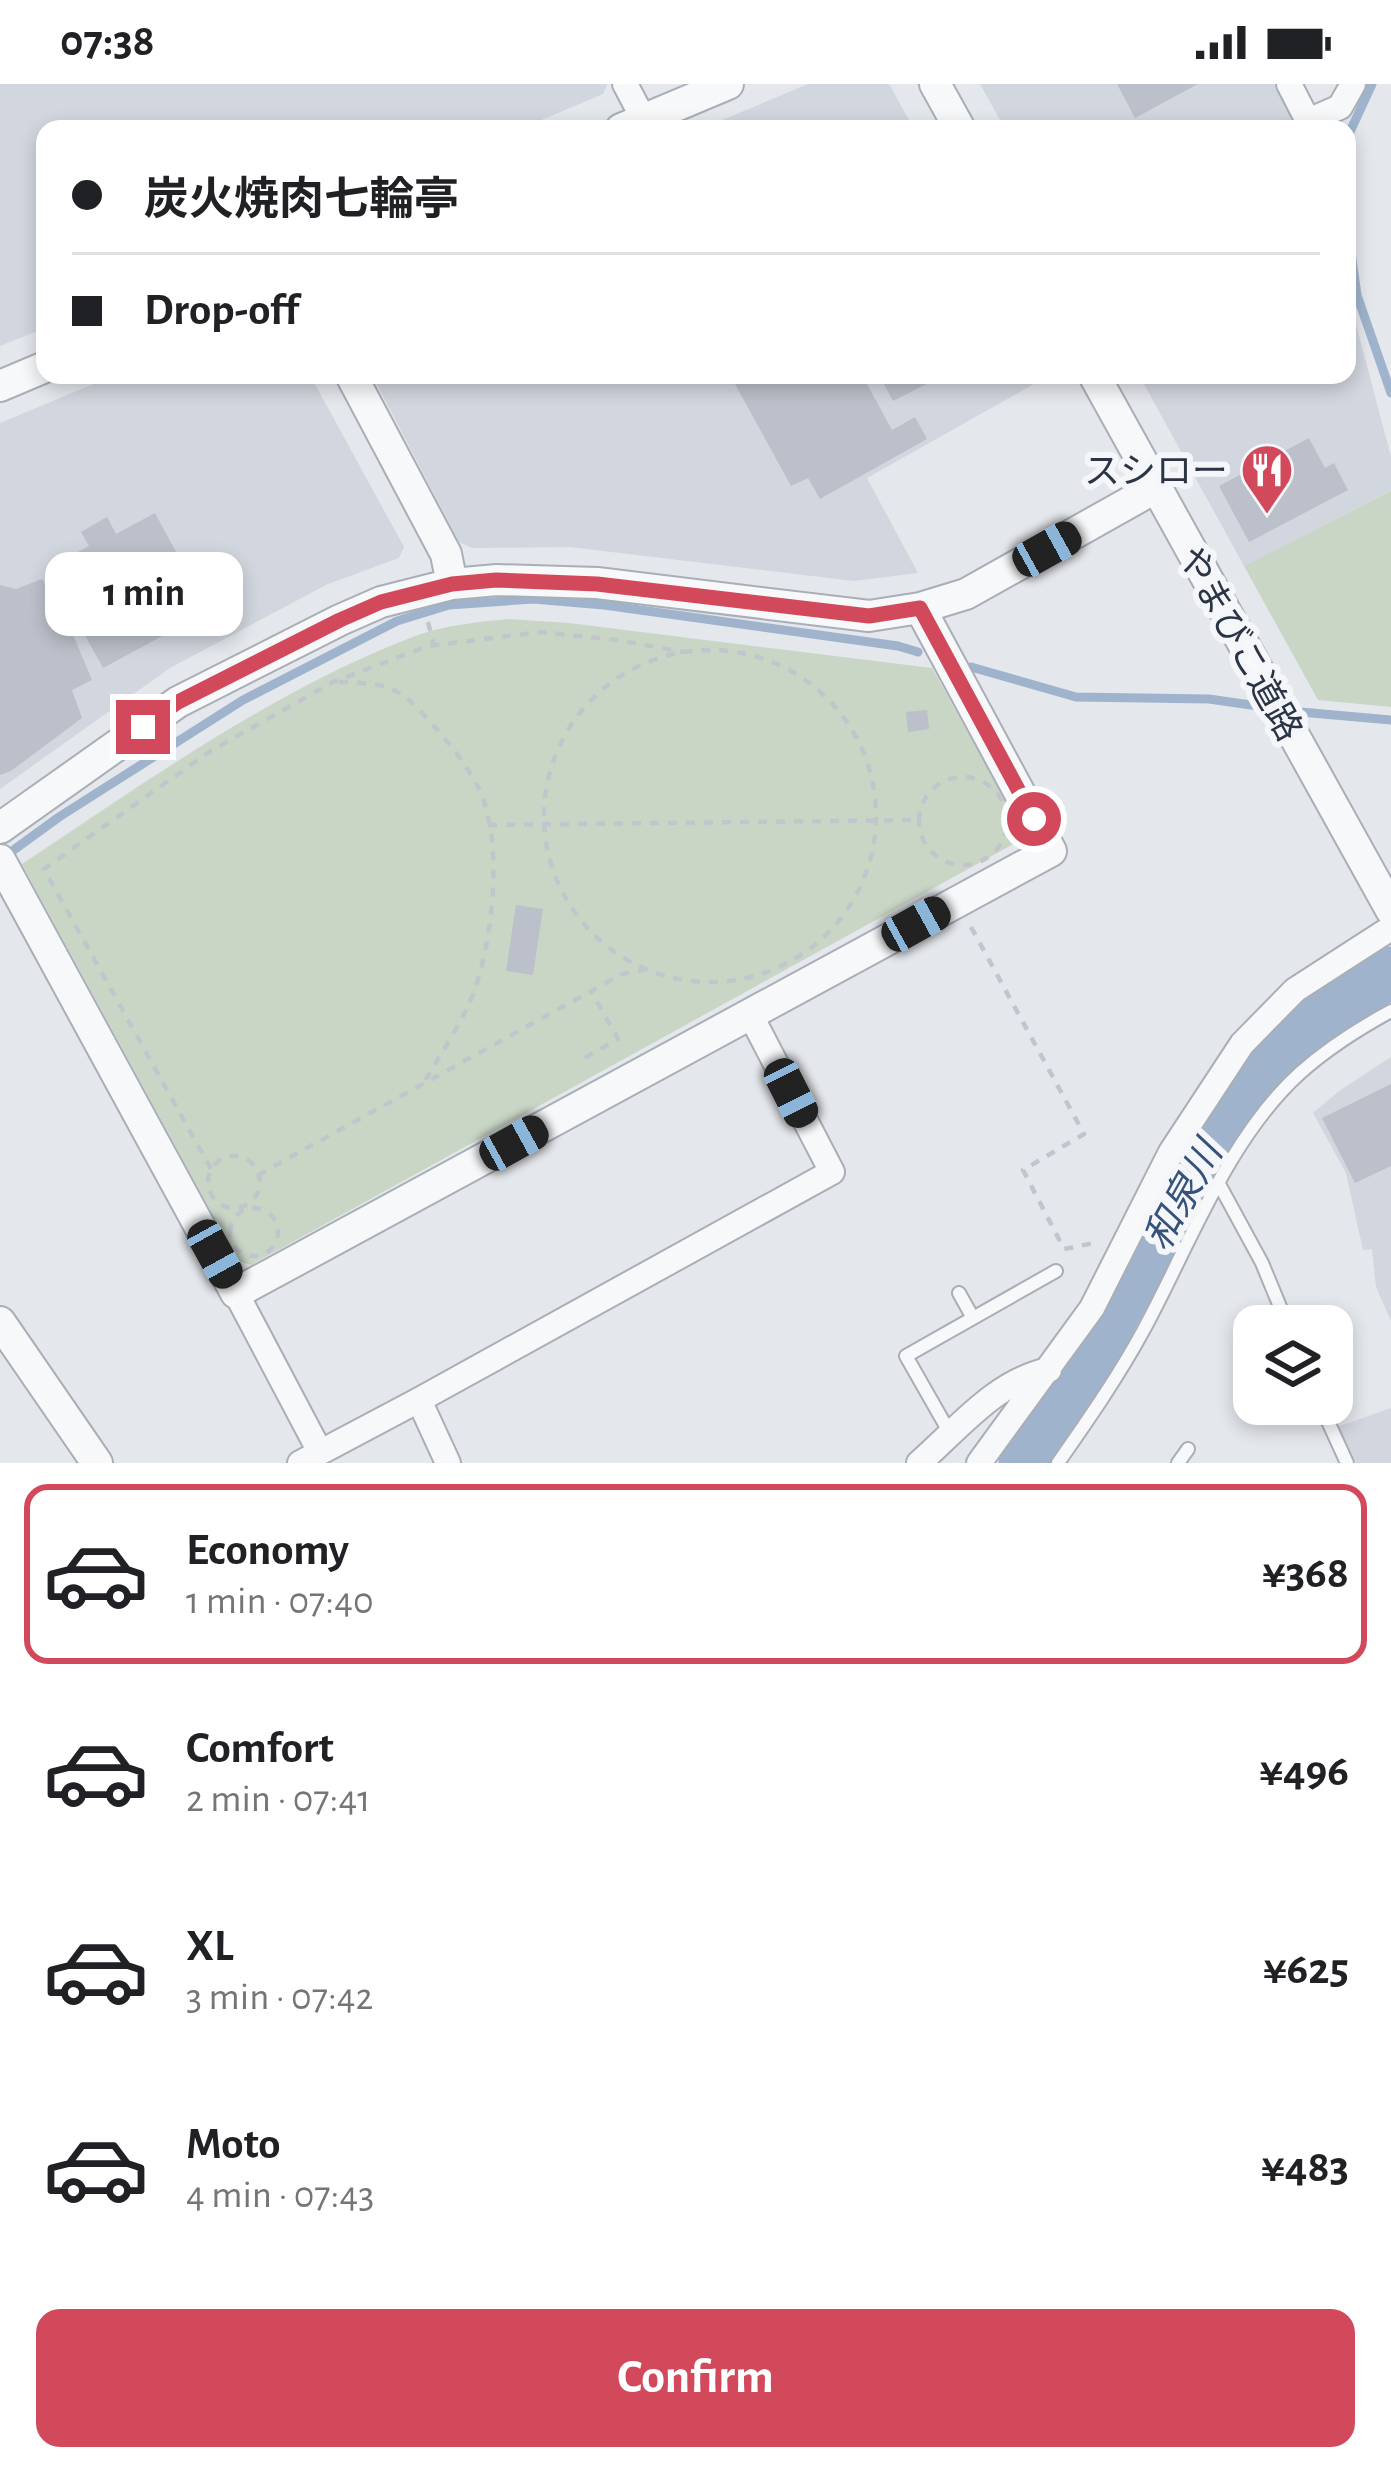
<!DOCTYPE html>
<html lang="en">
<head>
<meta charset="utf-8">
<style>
	:root { --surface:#fff; --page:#f6f6f6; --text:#202124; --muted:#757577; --line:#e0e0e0; --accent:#d1495b }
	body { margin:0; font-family:"Alegreya Sans","Noto Sans JP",sans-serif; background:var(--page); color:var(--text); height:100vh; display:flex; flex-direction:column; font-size:45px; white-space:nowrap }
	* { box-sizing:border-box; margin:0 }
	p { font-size:39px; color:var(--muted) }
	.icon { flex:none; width:66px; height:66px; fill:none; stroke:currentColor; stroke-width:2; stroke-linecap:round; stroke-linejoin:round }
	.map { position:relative; height:1379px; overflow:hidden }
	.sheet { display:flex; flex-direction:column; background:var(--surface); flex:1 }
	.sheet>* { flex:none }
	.guide { position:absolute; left:36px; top:36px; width:1320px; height:264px; border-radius:24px; box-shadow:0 6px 18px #0003; display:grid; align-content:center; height:264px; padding:0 36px; background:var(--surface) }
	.tools { position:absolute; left:1233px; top:1221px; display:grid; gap:24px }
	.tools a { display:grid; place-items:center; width:120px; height:120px; border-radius:24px; background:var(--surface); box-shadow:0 6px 18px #0003; font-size:60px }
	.end { position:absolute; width:54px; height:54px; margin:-27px; border:15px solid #d1495b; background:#fff; box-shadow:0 0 0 6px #fff }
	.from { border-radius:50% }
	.bubble { position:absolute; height:84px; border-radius:24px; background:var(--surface); box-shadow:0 6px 18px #0003; font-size:39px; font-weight:700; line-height:84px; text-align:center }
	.car { position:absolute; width:36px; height:72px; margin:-36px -18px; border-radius:15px; box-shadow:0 0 9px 3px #0007; background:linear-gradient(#222 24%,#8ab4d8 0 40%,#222 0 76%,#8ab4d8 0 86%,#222 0) }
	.guide b { display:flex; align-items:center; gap:42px; height:114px; font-size:45px }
	.guide b+b { border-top:3px solid var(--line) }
	.guide i { width:30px; height:30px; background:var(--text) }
	ul { padding:21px 0 0; list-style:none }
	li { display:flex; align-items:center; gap:36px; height:180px; margin:0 24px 18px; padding:0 12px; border:6px solid transparent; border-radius:24px }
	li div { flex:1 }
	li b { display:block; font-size:45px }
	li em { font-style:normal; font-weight:700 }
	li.selected { border-color:var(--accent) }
	li>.icon { width:108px; height:108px; stroke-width:1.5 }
	.button { display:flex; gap:24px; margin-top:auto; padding:24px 36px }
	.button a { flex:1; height:138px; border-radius:24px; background:var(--accent); color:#fff; font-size:48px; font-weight:700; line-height:138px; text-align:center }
	.status { display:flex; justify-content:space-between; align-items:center; height:84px; padding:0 60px; background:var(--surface); direction:ltr }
	.status svg { height:33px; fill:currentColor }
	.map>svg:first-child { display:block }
</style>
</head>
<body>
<div class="status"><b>07:38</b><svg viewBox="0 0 49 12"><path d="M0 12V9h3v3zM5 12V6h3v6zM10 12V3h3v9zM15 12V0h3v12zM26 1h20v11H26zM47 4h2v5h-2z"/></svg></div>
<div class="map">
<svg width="1391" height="1379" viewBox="0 0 1391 1379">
	<rect width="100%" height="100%" fill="#e4e7ec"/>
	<path fill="#d2d6de" d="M 0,0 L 607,0 L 607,1 L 603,10 L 520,45 L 45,45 L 45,244 L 0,262 Z
		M 808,0 L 889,0 L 914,45 L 701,45 Z
		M 980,0 L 1274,0 L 1298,45 L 1005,45 Z
		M 1347,206 L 1391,373 L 1391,407 L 1244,482 L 1139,291 L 1347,291 Z
		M 115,291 L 310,291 L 404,463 L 399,474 L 328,500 L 170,584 L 0,705 L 0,339 Z
		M 372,291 L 1047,291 L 1048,292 L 867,394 L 918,489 L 854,497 L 570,463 L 472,464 L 459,458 Z
		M 1391,973 L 1391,1237 L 1376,1203 L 1372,1165 L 1363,1166 L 1346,1089 L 1313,1029 L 1339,1007 Z
		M 1391,1324 L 1391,1379 L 1356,1379 L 1337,1343 Z"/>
	<path fill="#c9d6c5" d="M 1391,407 L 1391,623 L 1318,616 L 1244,482 Z
		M 508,535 L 569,539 L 932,584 L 1026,753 L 251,1181 L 238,1177 L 22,780 C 147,697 277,604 418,551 C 447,541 478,538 508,535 Z"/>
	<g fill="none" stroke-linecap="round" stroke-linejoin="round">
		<path stroke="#9fb4cc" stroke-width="9" d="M 1347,71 L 1348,52 L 1372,0
			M 1347,140 L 1357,211 L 1391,309
			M 971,583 L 1076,613 L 1209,615 L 1272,624
			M 1289,627 L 1391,636
			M 15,765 L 59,733 L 243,616 L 397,537 L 449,521 L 533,515 L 604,521 L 898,562 L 918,568"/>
		<path stroke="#9fb4cc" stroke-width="51" d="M 1024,1379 L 1065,1321 L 1170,1127 L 1225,1035 L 1283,962 L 1329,927 L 1391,888"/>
	</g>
	<path fill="#bbc0ca" d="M 1117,0 L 1198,0 L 1135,34 Z
		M 730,291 L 862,291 L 892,346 L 915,333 L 927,355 L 820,415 L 808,394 L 791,402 Z
		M 879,291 L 944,291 L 893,317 Z
		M 1309,354 L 1325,384 L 1334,379 L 1348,406 L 1249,458 L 1219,402 Z
		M 155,429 L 212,534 L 194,544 L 190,537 L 103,584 L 48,484 L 89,462 L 81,448 L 107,433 L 116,450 Z
		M 42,495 L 71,546 L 92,596 L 72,606 L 82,634 L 11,687 L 0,691 L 0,501 L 16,505 Z
		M 927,626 L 929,645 L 908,648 L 906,628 Z
		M 516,821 L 543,825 L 533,891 L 506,887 Z
		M 1391,1000 L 1391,1082 L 1355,1099 L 1322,1034 Z"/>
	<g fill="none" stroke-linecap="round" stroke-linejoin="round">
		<g stroke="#a9aeb7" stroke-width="16">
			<path id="service" d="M 1219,1100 L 1262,1179 L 1288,1242
				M 959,1209 L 973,1234
				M 1320,1320 L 1347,1379
				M 951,1351 L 906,1272 L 1056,1187
				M 1058,1379 C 1088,1336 1118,1293 1143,1247 C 1189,1163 1227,1055 1300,989 C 1328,964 1358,945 1391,927
				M 1178,1379 L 1188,1365"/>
		</g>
		<g stroke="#a9aeb7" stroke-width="28">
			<path id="minor" d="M 625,0 L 644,36
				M 1289,0 L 1308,37 L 1340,23 L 1353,0
				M 236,1209 L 320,1368
				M 419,1316 L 448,1379
				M 300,1379 L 419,1316 L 832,1088 L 750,930
				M 919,1379 C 959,1344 996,1297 1049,1286
				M 979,1379 L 1092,1224 L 1171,1068 L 1242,960 L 1295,906 L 1391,844"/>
		</g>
		<g stroke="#a9aeb7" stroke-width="34">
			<path id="tertiary" d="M 935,0 L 960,45
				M 621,45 L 728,0
				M 351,291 L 446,470 L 452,500
				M 1094,291 L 1391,826
				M 0,302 L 45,283
				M 0,744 L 178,618 L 340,536 L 381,518 L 452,500 L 497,496 L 597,499 L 869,532 L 920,524 L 966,510 L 1155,404
				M 0,776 L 236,1209 L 1051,767 L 920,524
				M 0,1238 L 97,1379"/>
		</g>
		<path stroke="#c2c5cb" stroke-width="4.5" stroke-dasharray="9 9" stroke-linecap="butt" d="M 428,538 L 434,561
			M544 732a166 166 0 1 1 332 0a166 166 0 1 1-332 0Z
			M 339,598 C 397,599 402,606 440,649 C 454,665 468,684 478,703 C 505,756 493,869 468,922 C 455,949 437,976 422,1002
			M919 737a44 44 0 1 1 88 0a44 44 0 1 1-88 0Z
			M 488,741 L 919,736
			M 971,843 L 1084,1050 L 1023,1086 L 1064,1165 L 1094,1159
			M 585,974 L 618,955 L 591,907
			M208 1098a26 26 0 1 1 52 0a26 26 0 1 1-52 0Z
			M 211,1085 L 44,785 L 209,668 L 333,598 L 428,562 L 541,548 L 617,556 L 684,568
			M 258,1091 L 622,890 L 644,886
			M230 1148a24 24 0 1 1 48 0a24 24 0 1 1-48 0Z"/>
		<use href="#service" stroke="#f7f8fa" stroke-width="12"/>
		<use href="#minor" stroke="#f7f8fa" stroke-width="24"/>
		<use href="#tertiary" stroke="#f7f8fa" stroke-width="30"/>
	</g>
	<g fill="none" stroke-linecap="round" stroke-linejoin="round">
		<path stroke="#d1495b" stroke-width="15" d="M 143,643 L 178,618 L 340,536 L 381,518 L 452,500 L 496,496 L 597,500 L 869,532 L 920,524 L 1034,735"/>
	</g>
	<defs>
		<g id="restaurant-pin" transform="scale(2.7)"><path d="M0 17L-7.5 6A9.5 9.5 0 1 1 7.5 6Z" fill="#d1495b" stroke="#f4f6f9"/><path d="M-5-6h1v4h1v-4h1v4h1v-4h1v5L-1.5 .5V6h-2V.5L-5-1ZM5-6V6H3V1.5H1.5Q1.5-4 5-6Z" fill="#fff"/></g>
	</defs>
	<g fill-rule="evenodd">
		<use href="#restaurant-pin" x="1267" y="386"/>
	</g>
	<g text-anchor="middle" stroke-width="12" stroke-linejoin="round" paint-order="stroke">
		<g font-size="36" fill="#2b3445" stroke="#f4f6f9" text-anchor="end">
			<text x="1228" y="399">スシロー</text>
		</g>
		<g font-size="36" fill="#2b3445" stroke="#f4f6f9">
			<text transform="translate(1241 559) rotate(61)" y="13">やまびこ道路</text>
		</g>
		<g font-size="39" font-style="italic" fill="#34527a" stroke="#f4f6f9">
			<text transform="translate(1182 1111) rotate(-61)" y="14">和泉川</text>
		</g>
	</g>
</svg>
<div class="tools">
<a><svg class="icon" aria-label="layers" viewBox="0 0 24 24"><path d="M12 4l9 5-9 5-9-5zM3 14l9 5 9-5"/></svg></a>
</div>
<i class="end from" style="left:1034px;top:735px"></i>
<i class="end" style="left:143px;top:643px"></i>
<div class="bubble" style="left:45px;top:468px;width:198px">1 min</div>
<i class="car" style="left:1047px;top:465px;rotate:61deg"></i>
<i class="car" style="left:916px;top:840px;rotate:61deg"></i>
<i class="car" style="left:791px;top:1009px;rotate:153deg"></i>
<i class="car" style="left:514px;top:1059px;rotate:61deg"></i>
<i class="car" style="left:215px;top:1170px;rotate:151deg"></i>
<div class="guide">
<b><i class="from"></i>炭火焼肉七輪亭</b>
<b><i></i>Drop-off</b>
</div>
</div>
<section class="sheet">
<ul>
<li class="selected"><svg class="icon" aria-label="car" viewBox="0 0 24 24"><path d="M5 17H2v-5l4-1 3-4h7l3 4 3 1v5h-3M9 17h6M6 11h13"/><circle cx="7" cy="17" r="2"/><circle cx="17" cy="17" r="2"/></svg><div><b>Economy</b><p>1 min · 07:40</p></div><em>¥368</em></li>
<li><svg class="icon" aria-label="car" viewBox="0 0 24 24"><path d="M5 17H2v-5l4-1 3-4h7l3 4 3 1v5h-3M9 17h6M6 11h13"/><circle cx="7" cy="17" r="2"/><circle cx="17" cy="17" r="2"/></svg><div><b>Comfort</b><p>2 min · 07:41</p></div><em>¥496</em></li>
<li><svg class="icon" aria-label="car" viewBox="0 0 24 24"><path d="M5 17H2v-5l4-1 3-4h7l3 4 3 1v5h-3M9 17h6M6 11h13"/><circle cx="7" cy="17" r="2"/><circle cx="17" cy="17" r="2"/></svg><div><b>XL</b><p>3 min · 07:42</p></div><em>¥625</em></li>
<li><svg class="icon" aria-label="car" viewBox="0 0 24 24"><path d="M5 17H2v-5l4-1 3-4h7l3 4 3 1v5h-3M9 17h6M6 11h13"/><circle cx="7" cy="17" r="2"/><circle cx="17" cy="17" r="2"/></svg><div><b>Moto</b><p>4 min · 07:43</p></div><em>¥483</em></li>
</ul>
<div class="button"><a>Confirm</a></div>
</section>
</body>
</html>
